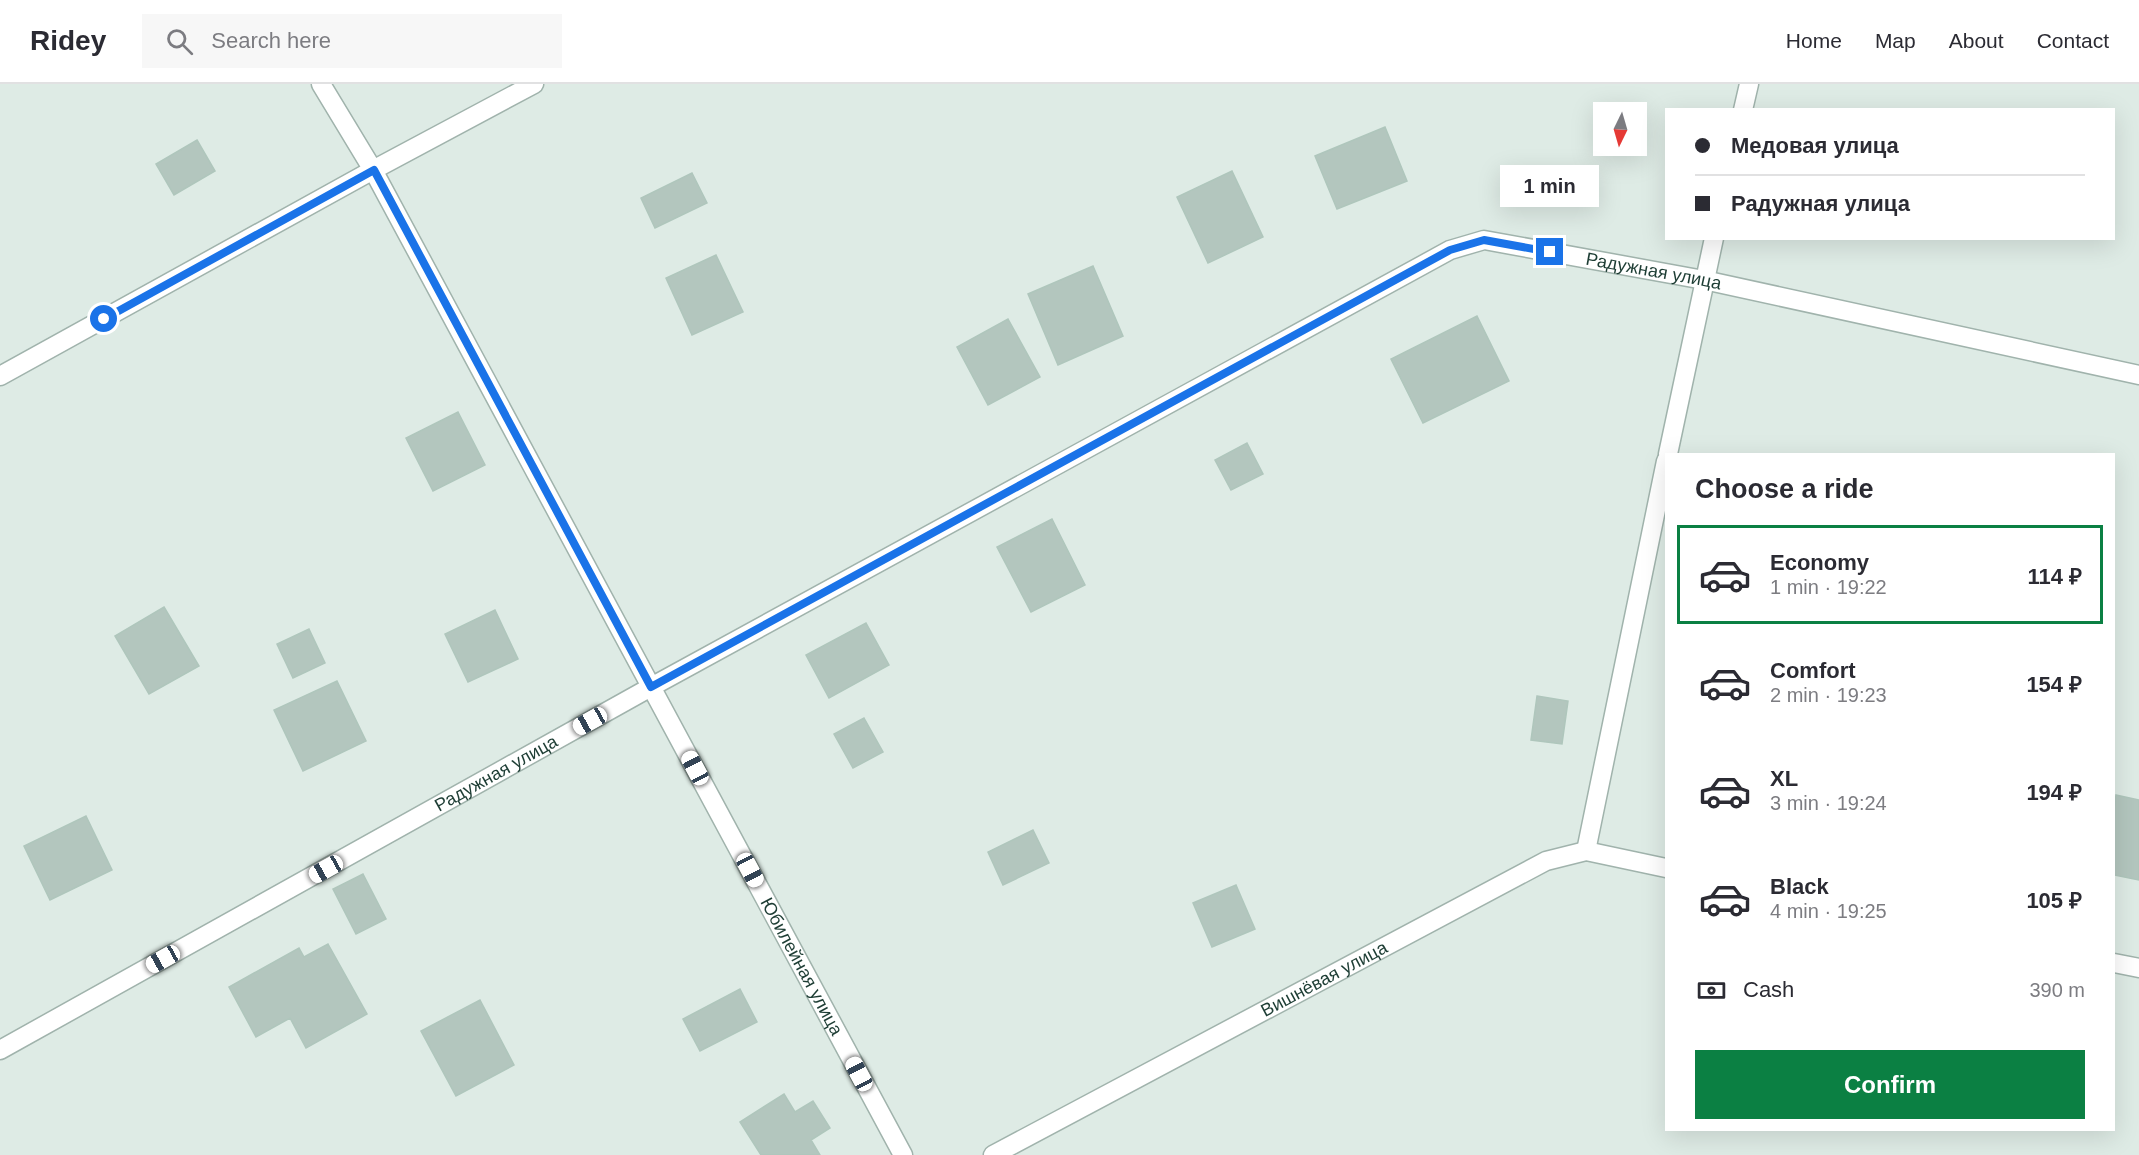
<!DOCTYPE html>
<html lang="en">
<head>
<meta charset="utf-8">
<style>
	:root { --surface:#fff; --page:#f7f7f7; --text:#2b2b33; --muted:#7c7c81; --line:#e1e1e2; --accent:#0b8043 }
	body { margin:0; font-family:Helvetica,sans-serif; background:var(--page); color:var(--text); height:100vh; display:flex; flex-direction:column; font-size:22px; white-space:nowrap }
	* { box-sizing:border-box; margin:0 }
	p { font-size:20px; color:var(--muted) }
	.icon { flex:none; width:33px; height:33px; fill:none; stroke:currentColor; stroke-width:2; stroke-linecap:round; stroke-linejoin:round }
	.map { position:relative; flex:1; overflow:hidden }
	.panel { position:absolute; left:1665px; top:369px; width:450px; height:678px; display:flex; flex-direction:column; background:var(--surface); border-radius:0px; box-shadow:0 6px 24px #0002 }
	.panel>* { flex:none }
	.guide { position:absolute; left:1665px; top:24px; width:450px; height:132px; border-radius:0px; box-shadow:0 6px 24px #0002; display:grid; align-content:center; height:132px; padding:0 30px; background:var(--surface) }
	.needle { width:39px; rotate:185deg }
	.tools { position:absolute; left:1593px; top:18px; display:grid; gap:12px }
	.tools a { display:grid; place-items:center; width:54px; height:54px; border-radius:0px; background:var(--surface); box-shadow:0 6px 24px #0002; font-size:30px }
	.end { position:absolute; width:27px; height:27px; margin:-14px; border:8px solid #1a73e8; background:#fff; box-shadow:0 0 0 3px #fff }
	.from { border-radius:50% }
	.bubble { position:absolute; height:42px; border-radius:0px; background:var(--surface); box-shadow:0 6px 24px #0002; font-size:20px; font-weight:600; line-height:42px; text-align:center }
	.car { position:absolute; width:18px; height:36px; margin:-18px -9px; border-radius:8px; box-shadow:0 0 4px 2px #0007; background:linear-gradient(#fff 24%,#345 0 40%,#fff 0 76%,#345 0 86%,#fff 0) }
	.guide b { display:flex; align-items:center; gap:21px; height:57px; font-size:22px }
	.guide b+b { border-top:2px solid var(--line) }
	.guide i { width:15px; height:15px; background:var(--text) }
	ul { padding:0; list-style:none }
	li { display:flex; align-items:center; gap:18px; height:99px; margin:0 12px 9px; padding:0 18px; border:3px solid transparent; border-radius:0px }
	li div { flex:1 }
	li b { display:block; font-size:22px }
	li em { font-style:normal; font-weight:600 }
	li.selected { border-color:var(--accent) }
	li>.icon { width:54px; height:54px; stroke-width:1.5 }
	h2 { padding:0 30px; font-size:27px; line-height:72px }
	.pay { display:flex; align-items:center; gap:15px; height:66px; padding:0 30px; font-size:22px }
	.pay p { margin-inline-start:auto }
	.action { display:flex; gap:12px; margin-top:auto; padding:12px 30px }
	.action a { flex:1; height:69px; border-radius:0px; background:var(--accent); color:#fff; font-size:24px; font-weight:600; line-height:69px; text-align:center }
	header { display:flex; align-items:center; gap:36px; box-sizing:border-box; height:84px; padding:0 30px; background:var(--surface); border-bottom:2px solid var(--line) }
	header strong { font-size:28px }
	nav { display:flex; gap:33px; margin-inline-start:auto; font-size:21px }
	.search { width:420px; height:54px; background:var(--page); display:flex; align-items:center; gap:15px; box-sizing:border-box; padding:0 21px; border-radius:0px; color:var(--muted); font-size:22px }
	.map>svg:first-child { display:block }
</style>
</head>
<body>
<header>
<strong>Ridey</strong>
<div class="search"><svg class="icon" aria-label="search" viewBox="0 0 24 24"><circle cx="10" cy="10" r="6"/><path d="M15 15l6 6"/></svg>Search here</div>
<nav><a>Home</a><a>Map</a><a>About</a><a>Contact</a></nav>
</header>
<div class="map">
<svg width="2139" height="1071" viewBox="0 0 2139 1071">
	<rect width="100%" height="100%" fill="#deebe5"/>
	<path fill="#b3c6be" stroke="#afc6bc" stroke-width="1.5" d="M 1385,43 L 1407,97 L 1337,125 L 1315,72 Z
		M 197,56 L 215,87 L 174,111 L 156,80 Z
		M 1232,87 L 1263,153 L 1208,179 L 1177,113 Z
		M 692,89 L 707,119 L 655,144 L 641,114 Z
		M 716,171 L 743,228 L 692,251 L 666,194 Z
		M 1093,182 L 1123,252 L 1058,281 L 1028,210 Z
		M 1477,232 L 1509,297 L 1423,339 L 1391,275 Z
		M 1008,235 L 1040,293 L 988,321 L 957,263 Z
		M 458,328 L 485,381 L 433,407 L 406,354 Z
		M 1247,359 L 1263,390 L 1231,406 L 1215,376 Z
		M 1052,435 L 1085,501 L 1031,528 L 997,463 Z
		M 164,523 L 199,582 L 149,610 L 115,552 Z
		M 495,526 L 518,575 L 468,598 L 445,550 Z
		M 866,539 L 889,581 L 829,614 L 806,571 Z
		M 309,545 L 325,579 L 293,594 L 277,560 Z
		M 337,597 L 366,657 L 303,687 L 274,626 Z
		M 1537,612 L 1568,617 L 1562,660 L 1531,656 Z
		M 864,634 L 883,668 L 853,684 L 834,650 Z
		M 2116,711 L 2139,716 L 2139,796 L 2114,791 L 2114,723 Z
		M 86,732 L 112,786 L 50,816 L 24,762 Z
		M 1033,746 L 1049,779 L 1003,801 L 988,768 Z
		M 363,790 L 386,835 L 356,850 L 333,805 Z
		M 1236,801 L 1255,845 L 1212,863 L 1193,819 Z
		M 328,860 L 367,930 L 306,964 L 290,934 L 256,953 L 229,903 L 299,864 L 304,873 Z
		M 740,905 L 757,938 L 700,967 L 683,935 Z
		M 480,916 L 514,981 L 456,1012 L 421,947 Z
		M 784,1010 L 795,1028 L 813,1017 L 830,1044 L 811,1056 L 820,1071 L 761,1071 L 740,1038 Z"/>
	<g fill="none" stroke-linecap="round" stroke-linejoin="round">
		<g stroke="#a0b3ac" stroke-width="21">
			<g id="street">
				<path id="s1" d="M 321,0 L 373,86 L 903,1071"/>
				<path d="M 1743,26 L 1749,0"/>
				<path d="M 0,292 L 373,86 L 534,0"/>
				<path d="M 1668,370 L 1714,154"/>
				<path d="M 1586,767 L 1666,377"/>
				<path d="M 2114,879 L 2139,884"/>
				<path id="s2" d="M 0,966 L 651,603 L 1450,166 L 1484,156 L 1704,196 L 2139,291"/>
				<path id="s3" d="M 993,1071 L 1546,777 L 1586,767 L 1666,784"/>
			</g>
		</g>
		<use href="#street" stroke="#fff" stroke-width="18"/>
	</g>
	<g fill="none" stroke-linecap="round" stroke-linejoin="round">
		<path stroke="#1a73e8" stroke-width="8" d="M 104,235 L 374,86 L 651,603 L 1450,166 L 1484,156 L 1550,168"/>
	</g>
	<g text-anchor="middle" stroke-width="4.5" stroke-linejoin="round" paint-order="stroke">
		<g font-size="18" fill="#1d3d34" stroke="#eef8f3">
			<text dy="6" stroke="none"><textPath href="#s2" startOffset="1864">Радужная улица</textPath></text>
			<text dy="6" stroke="none"><textPath href="#s2" startOffset="568">Радужная улица</textPath></text>
			<text dy="6" stroke="none"><textPath href="#s1" startOffset="1005">Юбилейная улица</textPath></text>
			<text dy="6" stroke="none"><textPath href="#s3" startOffset="375">Вишнёвая улица</textPath></text>
		</g>
	</g>
</svg>
<div class="tools">
<a><svg class="needle" viewBox="-14 -14 28 28"><path d="M0-13l5 13h-10z" fill="#e53935"/><path d="M0 13l5-13h-10z" fill="#7c7c81"/></svg></a>
</div>
<i class="end from" style="left:104px;top:235px"></i>
<i class="end" style="left:1550px;top:168px"></i>
<div class="bubble" style="left:1500px;top:81px;width:99px">1 min</div>
<i class="car" style="left:590px;top:637px;rotate:241deg"></i>
<i class="car" style="left:695px;top:684px;rotate:332deg"></i>
<i class="car" style="left:326px;top:785px;rotate:241deg"></i>
<i class="car" style="left:750px;top:786px;rotate:152deg"></i>
<i class="car" style="left:163px;top:875px;rotate:241deg"></i>
<i class="car" style="left:859px;top:990px;rotate:332deg"></i>
<div class="guide">
<b><i class="from"></i>Медовая улица</b>
<b><i></i>Радужная улица</b>
</div>
<section class="panel">
<h2>Choose a ride</h2>
<ul>
<li class="selected"><svg class="icon" aria-label="car" viewBox="0 0 24 24"><path d="M5 17H2v-5l4-1 3-4h7l3 4 3 1v5h-3M9 17h6M6 11h13"/><circle cx="7" cy="17" r="2"/><circle cx="17" cy="17" r="2"/></svg><div><b>Economy</b><p>1 min · 19:22</p></div><em>114 ₽</em></li>
<li><svg class="icon" aria-label="car" viewBox="0 0 24 24"><path d="M5 17H2v-5l4-1 3-4h7l3 4 3 1v5h-3M9 17h6M6 11h13"/><circle cx="7" cy="17" r="2"/><circle cx="17" cy="17" r="2"/></svg><div><b>Comfort</b><p>2 min · 19:23</p></div><em>154 ₽</em></li>
<li><svg class="icon" aria-label="car" viewBox="0 0 24 24"><path d="M5 17H2v-5l4-1 3-4h7l3 4 3 1v5h-3M9 17h6M6 11h13"/><circle cx="7" cy="17" r="2"/><circle cx="17" cy="17" r="2"/></svg><div><b>XL</b><p>3 min · 19:24</p></div><em>194 ₽</em></li>
<li><svg class="icon" aria-label="car" viewBox="0 0 24 24"><path d="M5 17H2v-5l4-1 3-4h7l3 4 3 1v5h-3M9 17h6M6 11h13"/><circle cx="7" cy="17" r="2"/><circle cx="17" cy="17" r="2"/></svg><div><b>Black</b><p>4 min · 19:25</p></div><em>105 ₽</em></li>
</ul>
<div class="pay"><svg class="icon" aria-label="cash" viewBox="0 0 24 24"><path d="M3 7h18v10H3z"/><circle cx="12" cy="12" r="2"/></svg>Cash<p>390 m</p></div>
<div class="action"><a>Confirm</a></div>
</section>
</div>
</body>
</html>
